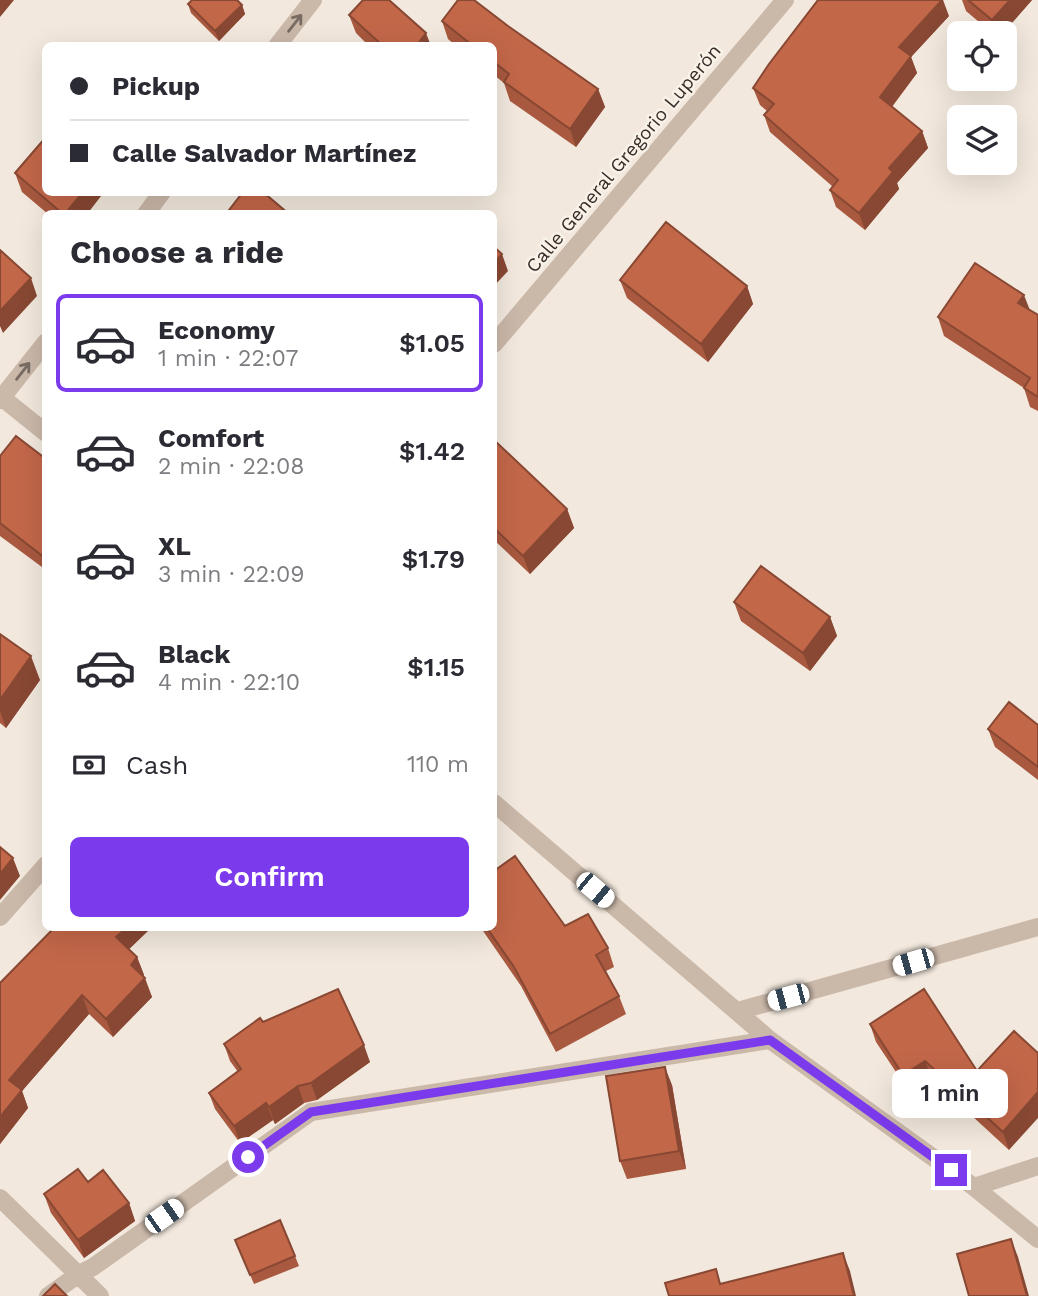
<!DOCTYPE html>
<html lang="en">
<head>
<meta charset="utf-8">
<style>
	:root { --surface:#fff; --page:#f2f2f3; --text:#2b2b33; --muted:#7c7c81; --line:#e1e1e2; --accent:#7c3aed }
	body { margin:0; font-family:"Work Sans",sans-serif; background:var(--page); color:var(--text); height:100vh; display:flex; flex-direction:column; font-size:26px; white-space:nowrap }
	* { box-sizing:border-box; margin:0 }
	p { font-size:23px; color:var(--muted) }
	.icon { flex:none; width:38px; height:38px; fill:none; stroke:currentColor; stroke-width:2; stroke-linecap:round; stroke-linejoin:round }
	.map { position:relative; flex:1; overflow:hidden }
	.drawer { position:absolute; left:42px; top:210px; width:455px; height:721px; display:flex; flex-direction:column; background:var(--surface); border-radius:10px; box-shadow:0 7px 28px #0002 }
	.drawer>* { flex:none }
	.banner { position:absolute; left:42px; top:42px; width:455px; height:154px; border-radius:10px; box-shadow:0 7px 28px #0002; display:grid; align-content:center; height:154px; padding:0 28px; background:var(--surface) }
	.tools { position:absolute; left:947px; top:21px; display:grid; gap:14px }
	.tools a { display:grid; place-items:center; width:70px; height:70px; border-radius:10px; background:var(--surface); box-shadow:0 7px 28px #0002; font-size:35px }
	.end { position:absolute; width:32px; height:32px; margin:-16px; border:9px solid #7c3aed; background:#fff; box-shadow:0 0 0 4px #fff }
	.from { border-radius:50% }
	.bubble { position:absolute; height:49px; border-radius:10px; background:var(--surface); box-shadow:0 7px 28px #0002; font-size:23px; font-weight:600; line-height:49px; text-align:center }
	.car { position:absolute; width:21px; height:42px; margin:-21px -10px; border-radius:9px; box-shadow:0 0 5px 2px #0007; background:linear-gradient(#fff 24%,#345 0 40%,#fff 0 76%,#345 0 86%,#fff 0) }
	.banner b { display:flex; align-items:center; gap:24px; height:66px; font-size:26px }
	.banner b+b { border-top:2px solid var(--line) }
	.banner i { width:18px; height:18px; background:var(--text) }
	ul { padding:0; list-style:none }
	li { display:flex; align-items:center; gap:21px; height:98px; margin:0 14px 10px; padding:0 14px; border:4px solid transparent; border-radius:10px }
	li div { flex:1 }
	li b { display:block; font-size:26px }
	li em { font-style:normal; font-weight:600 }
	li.on { border-color:var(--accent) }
	li>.icon { width:63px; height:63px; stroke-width:1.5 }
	h2 { padding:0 28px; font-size:32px; line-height:84px }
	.pay { display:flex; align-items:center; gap:18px; height:77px; padding:0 28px; font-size:26px }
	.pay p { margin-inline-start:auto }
	.button { display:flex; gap:14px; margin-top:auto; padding:14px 28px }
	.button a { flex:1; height:80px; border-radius:10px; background:var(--accent); color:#fff; font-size:28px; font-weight:600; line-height:80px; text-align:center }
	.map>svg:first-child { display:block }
</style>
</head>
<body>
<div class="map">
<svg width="1038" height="1296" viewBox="0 0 1038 1296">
	<rect width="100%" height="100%" fill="#f2e8dd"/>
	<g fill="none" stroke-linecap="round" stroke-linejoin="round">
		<path stroke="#cab8a9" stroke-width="18" d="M 277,46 L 313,0
			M 146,214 L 162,192
			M 494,344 L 785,0
			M 0,396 L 46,433
			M 0,400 L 46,342
			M 494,803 L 770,1040 L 974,1187 L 1038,1239
			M 0,917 L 46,865
			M 738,1011 L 1038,927
			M 974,1187 L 1038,1166
			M 0,1198 L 100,1296
			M 48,1296 L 79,1274 L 93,1267 L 311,1112 L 770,1040"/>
	</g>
	<path fill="#a8593f" d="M 458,0 L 474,0 L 508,26 L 598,89 L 605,107 L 576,147 L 510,101 L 504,83 L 494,75 L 494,46 L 456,46 L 448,39 L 442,21 Z
		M 962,0 L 1032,0 L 1003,33 L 992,33 L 966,11 Z
		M 188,4 L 242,5 L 245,14 L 219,41 L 191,13 Z
		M 349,15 L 431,46 L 369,46 L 356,33 Z
		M 949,16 L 911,57 L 917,73 L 892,107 L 922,131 L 928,148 L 897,183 L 899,189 L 865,230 L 836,207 L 830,190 L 832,186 L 770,132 L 764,115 L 767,111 L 760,105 L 753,88 Z
		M 15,173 L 46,192 L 104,192 L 87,214 L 48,214 L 22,192 Z
		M 620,280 L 747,286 L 753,304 L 708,362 L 627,298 Z
		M 1029,310 L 1038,315 L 1038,411 L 1030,407 L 1024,388 L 944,336 L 938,317 Z
		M 494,440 L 567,509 L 574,528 L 530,574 L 494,540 Z
		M 0,456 L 46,459 L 46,570 L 0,536 Z
		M 734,602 L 830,617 L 837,636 L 810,671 L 741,621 Z
		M 0,634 L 40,680 L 6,728 L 0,723 Z
		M 1038,725 L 1038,780 L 995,747 L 988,729 Z
		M 565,926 L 608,948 L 614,967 L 606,971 L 619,996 L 626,1014 L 556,1052 L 521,986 L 481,928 Z
		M 151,928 L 129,949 L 137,957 L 144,975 L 143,976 L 152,997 L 113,1037 L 89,1014 L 22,1091 L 28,1108 L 0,1144 L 0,983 Z
		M 263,1022 L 370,1062 L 317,1100 L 304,1103 L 275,1124 L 273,1120 L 240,1143 L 215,1109 L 209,1093 L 238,1072 L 230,1061 L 224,1044 Z
		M 870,1024 L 977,1071 L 1014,1031 L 1009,1150 L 932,1079 L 910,1093 L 876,1042 Z
		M 672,1085 L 686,1169 L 627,1179 L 620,1161 Z
		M 88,1182 L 129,1203 L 135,1221 L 84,1258 L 51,1213 L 44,1194 Z
		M 239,1249 L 295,1256 L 299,1266 L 254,1284 Z"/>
	<path fill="#884833" d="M 0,0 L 14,0 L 0,17 Z
		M 942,0 L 943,0 L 949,16 L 911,57 L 917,73 L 886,114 L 880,97 L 899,47 Z
		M 1010,0 L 1032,0 L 1003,33 L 996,33 L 992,20 Z
		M 242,5 L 245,14 L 219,41 L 215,31 Z
		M 426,33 L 431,46 L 416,46 Z
		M 598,89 L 605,107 L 576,147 L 570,129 Z
		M 922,131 L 928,148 L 897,183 L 899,189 L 865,230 L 859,213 L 889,168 Z
		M 83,192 L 104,192 L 87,214 L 65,214 Z
		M 502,254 L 508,271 L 494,286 L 494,263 Z
		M 31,278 L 37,296 L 3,333 L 0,326 L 0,311 Z
		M 747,286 L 753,304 L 708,362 L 701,344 Z
		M 1024,295 L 1031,313 L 1018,303 Z
		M 567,509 L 574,528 L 530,574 L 523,556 Z
		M 830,617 L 837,636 L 810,671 L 803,653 Z
		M 31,656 L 40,680 L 6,728 L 0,711 L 0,700 Z
		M 13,858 L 20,876 L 0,900 L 0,874 Z
		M 126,928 L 151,928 L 123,955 L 116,937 Z
		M 137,957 L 144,975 L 137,983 L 131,965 Z
		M 145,978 L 152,997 L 113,1037 L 106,1019 Z
		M 82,995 L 89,1014 L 22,1091 L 28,1108 L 0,1144 L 0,1117 L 9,1080 Z
		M 364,1045 L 370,1062 L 317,1100 L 311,1083 Z
		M 925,1061 L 932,1079 L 910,1093 L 903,1075 Z
		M 665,1067 L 672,1085 L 686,1169 L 679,1151 Z
		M 298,1086 L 304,1103 L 275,1124 L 269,1107 Z
		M 1038,1092 L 1038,1118 L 1009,1150 L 1003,1132 Z
		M 266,1103 L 273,1120 L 240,1143 L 234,1126 Z
		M 129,1203 L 135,1221 L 84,1258 L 78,1240 Z
		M 1011,1239 L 1018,1257 L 1029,1296 L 1027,1296 Z
		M 843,1253 L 850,1271 L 856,1296 L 854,1296 Z"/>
	<path fill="#c36749" stroke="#884833" stroke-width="2" d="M 192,0 L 237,0 L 242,5 L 215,31 L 188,4 Z
		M 363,0 L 389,0 L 426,33 L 416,46 L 383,46 L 349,15 Z
		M 458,0 L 474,0 L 508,26 L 598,89 L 570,129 L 504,82 L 509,74 L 494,62 L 494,46 L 473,46 L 442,21 Z
		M 818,0 L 942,0 L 899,47 L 911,56 L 880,97 L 922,131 L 889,168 L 893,172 L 859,213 L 830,190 L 838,180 L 764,115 L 774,104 L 753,88 L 769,64 Z
		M 968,0 L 1010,0 L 992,20 Z
		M 46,137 L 46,192 L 83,192 L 65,214 L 63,214 L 15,173 Z
		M 243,192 L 263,192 L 289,214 L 226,214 Z
		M 666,222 L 747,286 L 701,344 L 620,280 Z
		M 494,247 L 502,254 L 494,263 Z
		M 0,250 L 31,278 L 0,311 Z
		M 975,263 L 1024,295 L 1018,303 L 1038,315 L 1038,397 L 1024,388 L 1030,378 L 938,317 Z
		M 16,436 L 46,459 L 45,558 L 0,523 L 0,456 Z
		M 494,440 L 567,509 L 523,556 L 494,528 Z
		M 761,566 L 830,617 L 803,653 L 734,602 Z
		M 0,634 L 31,656 L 0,700 Z
		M 1009,702 L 1038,725 L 1038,767 L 988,729 Z
		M 0,847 L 13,858 L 0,874 Z
		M 515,856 L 565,926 L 588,914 L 608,948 L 596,955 L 619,996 L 550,1034 L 514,967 L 487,928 L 494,928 L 494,871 Z
		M 54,928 L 126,928 L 116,937 L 137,957 L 131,965 L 145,978 L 106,1019 L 82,995 L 9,1080 L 22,1090 L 0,1117 L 0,983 Z
		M 338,989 L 364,1045 L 311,1083 L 298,1086 L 269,1107 L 266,1103 L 234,1126 L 209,1093 L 241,1069 L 224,1044 L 260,1018 L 263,1022 Z
		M 924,989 L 977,1071 L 1014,1031 L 1038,1053 L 1038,1092 L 1003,1132 L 925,1061 L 903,1075 L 870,1024 Z
		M 665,1067 L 679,1151 L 620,1161 L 606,1076 Z
		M 78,1169 L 88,1182 L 103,1170 L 129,1203 L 78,1240 L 44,1194 Z
		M 280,1220 L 295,1256 L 250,1275 L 235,1240 Z
		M 1011,1239 L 1027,1296 L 969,1296 L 957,1254 Z
		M 843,1253 L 854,1296 L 669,1296 L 665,1283 L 716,1269 L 720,1284 Z
		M 55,1284 L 67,1296 L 43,1296 Z"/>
	<defs><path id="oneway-shaft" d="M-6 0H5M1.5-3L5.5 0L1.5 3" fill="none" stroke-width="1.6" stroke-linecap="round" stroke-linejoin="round" transform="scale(1.75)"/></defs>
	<g stroke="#796c63">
		<use href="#oneway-shaft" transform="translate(295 23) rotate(-52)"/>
		<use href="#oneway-shaft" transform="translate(23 371) rotate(-52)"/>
	</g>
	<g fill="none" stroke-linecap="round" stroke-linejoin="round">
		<path stroke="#7c3aed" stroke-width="9" d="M 248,1157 L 311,1112 L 770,1040 L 951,1170"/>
	</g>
	<g text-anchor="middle" stroke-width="5" stroke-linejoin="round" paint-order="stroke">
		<g font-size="19" fill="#372d29" stroke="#f9f2e9">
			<text transform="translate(623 158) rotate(-50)" y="7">Calle General Gregorio Luperón</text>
		</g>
	</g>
</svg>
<div class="tools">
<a><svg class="icon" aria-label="locate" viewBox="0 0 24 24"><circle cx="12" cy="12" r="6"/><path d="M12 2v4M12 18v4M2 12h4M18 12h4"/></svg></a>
<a><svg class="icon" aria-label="layers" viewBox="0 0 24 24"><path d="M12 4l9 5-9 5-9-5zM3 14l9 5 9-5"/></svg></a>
</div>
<i class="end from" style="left:248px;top:1157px"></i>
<i class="end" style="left:951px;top:1170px"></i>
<div class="bubble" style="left:892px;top:1069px;width:116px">1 min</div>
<i class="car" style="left:595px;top:890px;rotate:130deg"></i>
<i class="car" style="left:913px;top:962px;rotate:254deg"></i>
<i class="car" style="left:788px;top:997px;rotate:255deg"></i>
<i class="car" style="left:164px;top:1216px;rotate:55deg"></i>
<div class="banner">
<b><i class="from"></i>Pickup</b>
<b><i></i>Calle Salvador Martínez</b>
</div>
<section class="drawer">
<h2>Choose a ride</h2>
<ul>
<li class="on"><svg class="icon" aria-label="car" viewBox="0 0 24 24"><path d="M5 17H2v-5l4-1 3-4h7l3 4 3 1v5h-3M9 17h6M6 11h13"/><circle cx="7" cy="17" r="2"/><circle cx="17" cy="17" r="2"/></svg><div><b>Economy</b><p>1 min · 22:07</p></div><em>$1.05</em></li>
<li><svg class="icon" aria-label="car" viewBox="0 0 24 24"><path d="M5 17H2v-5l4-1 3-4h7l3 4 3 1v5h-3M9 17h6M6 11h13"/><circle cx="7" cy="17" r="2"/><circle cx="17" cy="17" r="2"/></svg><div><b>Comfort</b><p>2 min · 22:08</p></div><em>$1.42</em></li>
<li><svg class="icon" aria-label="car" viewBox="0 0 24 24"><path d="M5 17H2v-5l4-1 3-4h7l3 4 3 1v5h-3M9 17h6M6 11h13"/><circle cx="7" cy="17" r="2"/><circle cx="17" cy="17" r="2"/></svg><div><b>XL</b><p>3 min · 22:09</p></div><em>$1.79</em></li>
<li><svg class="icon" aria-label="car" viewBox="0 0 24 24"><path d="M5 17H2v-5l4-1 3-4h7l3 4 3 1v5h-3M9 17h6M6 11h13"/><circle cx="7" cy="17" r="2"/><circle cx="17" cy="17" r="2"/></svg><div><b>Black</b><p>4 min · 22:10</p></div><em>$1.15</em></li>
</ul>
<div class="pay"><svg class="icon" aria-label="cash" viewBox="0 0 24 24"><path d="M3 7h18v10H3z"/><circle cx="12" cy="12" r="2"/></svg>Cash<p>110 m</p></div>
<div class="button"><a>Confirm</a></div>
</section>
</div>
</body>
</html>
